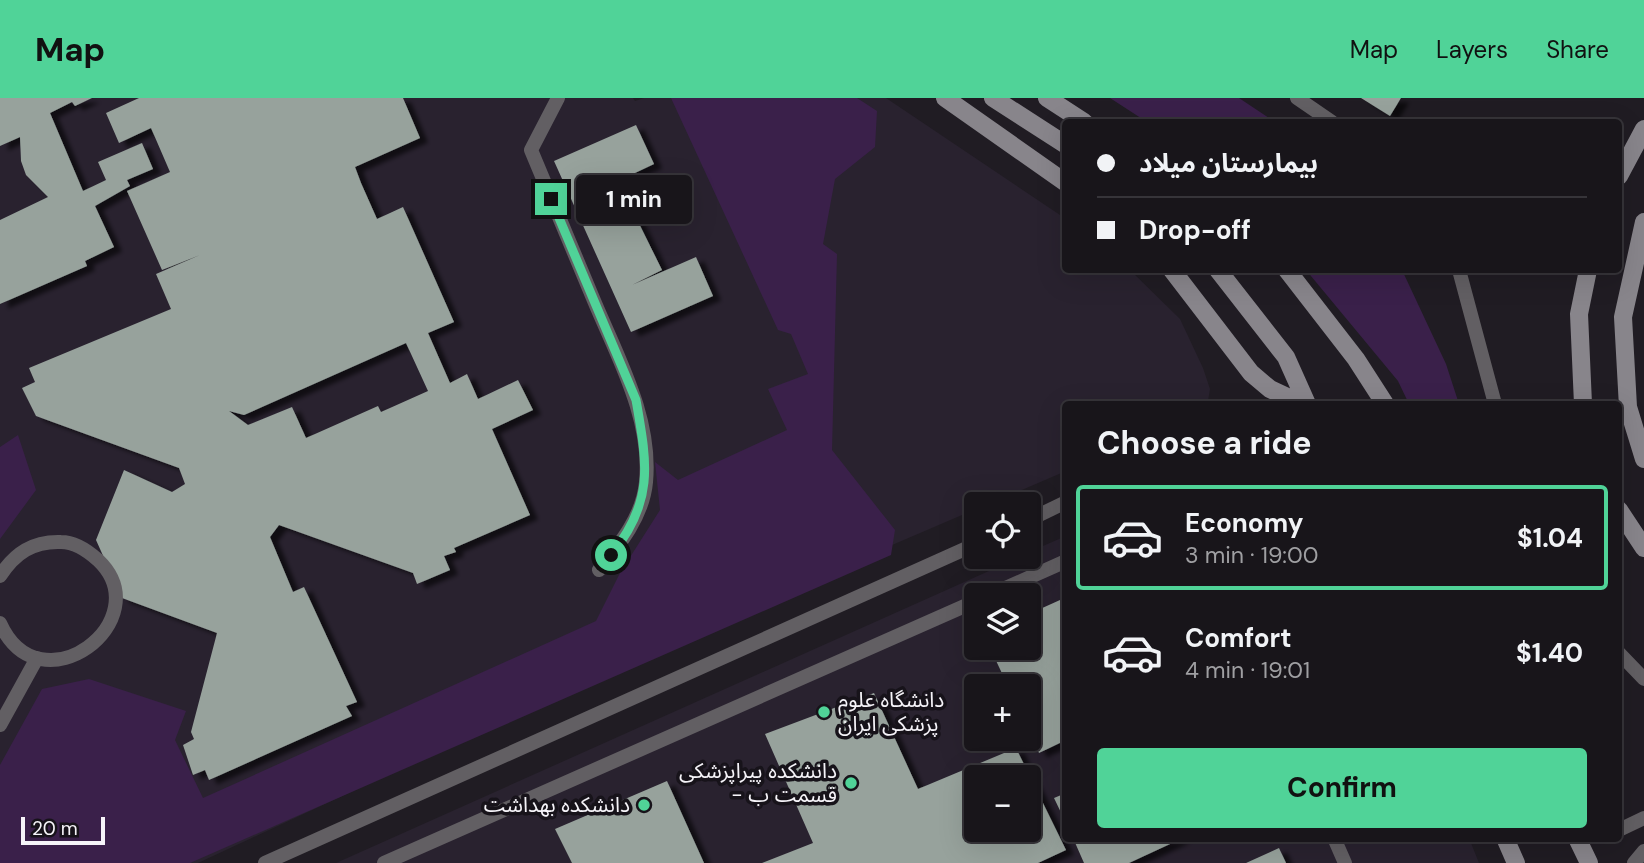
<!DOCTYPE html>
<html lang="en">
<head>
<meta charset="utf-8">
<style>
	:root { --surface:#18151a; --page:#252227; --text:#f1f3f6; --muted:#9f9fa2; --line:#363439; --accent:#50d398 }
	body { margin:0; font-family:"DM Sans","Noto Sans Arabic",sans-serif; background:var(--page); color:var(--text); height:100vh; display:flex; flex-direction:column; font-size:26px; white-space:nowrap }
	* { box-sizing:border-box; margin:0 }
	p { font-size:23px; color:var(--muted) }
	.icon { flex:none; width:38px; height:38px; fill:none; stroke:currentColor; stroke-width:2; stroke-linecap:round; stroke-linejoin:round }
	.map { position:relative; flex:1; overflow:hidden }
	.sheet { position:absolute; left:1062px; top:303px; width:560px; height:441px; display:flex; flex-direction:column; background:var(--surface); border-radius:7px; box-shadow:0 7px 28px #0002,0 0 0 2px var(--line) }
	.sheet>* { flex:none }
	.guide { position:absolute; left:1062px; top:21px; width:560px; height:154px; border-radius:7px; box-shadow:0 7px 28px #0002,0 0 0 2px var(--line); display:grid; align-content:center; height:154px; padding:0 35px; background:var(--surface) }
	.buttons { position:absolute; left:964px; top:394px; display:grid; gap:14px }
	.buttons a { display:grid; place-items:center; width:77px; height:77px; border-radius:7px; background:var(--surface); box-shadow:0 7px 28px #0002,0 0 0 2px var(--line); font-size:35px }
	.scale { position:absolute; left:21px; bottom:18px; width:84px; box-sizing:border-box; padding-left:7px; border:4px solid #f6f4f9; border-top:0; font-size:19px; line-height:24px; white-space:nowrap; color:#f6f4f9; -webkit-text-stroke:5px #17131a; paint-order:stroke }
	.end { position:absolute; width:32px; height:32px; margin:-16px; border:9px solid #50d398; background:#111; box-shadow:0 0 0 4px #111 }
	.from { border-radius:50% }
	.bubble { position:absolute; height:49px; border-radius:7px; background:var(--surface); box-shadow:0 7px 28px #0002,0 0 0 2px var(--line); font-size:23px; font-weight:700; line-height:49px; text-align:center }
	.guide b { display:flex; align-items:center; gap:24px; height:66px; font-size:26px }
	.guide b+b { border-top:2px solid var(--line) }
	.guide i { width:18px; height:18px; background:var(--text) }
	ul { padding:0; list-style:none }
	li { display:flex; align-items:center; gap:21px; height:105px; margin:0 14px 10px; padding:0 21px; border:4px solid transparent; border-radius:7px }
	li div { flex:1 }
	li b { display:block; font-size:26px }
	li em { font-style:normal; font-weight:700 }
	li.current { border-color:var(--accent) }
	li>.icon { width:63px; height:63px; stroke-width:1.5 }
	h2 { padding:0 35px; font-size:32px; line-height:84px }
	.action { display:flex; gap:14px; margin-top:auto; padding:14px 35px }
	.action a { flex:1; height:80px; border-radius:7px; background:var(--accent); color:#111; font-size:28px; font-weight:700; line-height:80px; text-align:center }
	header { display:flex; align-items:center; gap:42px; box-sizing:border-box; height:98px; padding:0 35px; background:var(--accent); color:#111 }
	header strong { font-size:33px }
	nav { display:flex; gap:38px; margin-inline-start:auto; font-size:24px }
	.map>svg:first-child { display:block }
</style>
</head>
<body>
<header>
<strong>Map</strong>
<nav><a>Map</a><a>Layers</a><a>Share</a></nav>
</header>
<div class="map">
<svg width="1644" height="765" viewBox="0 0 1644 765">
	<defs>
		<filter id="shadow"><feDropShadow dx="8" dy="4.5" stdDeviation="2" flood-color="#0009"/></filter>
	</defs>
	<rect width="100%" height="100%" fill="#201c23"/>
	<path fill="#29222f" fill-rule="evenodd" d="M 0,0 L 633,0 L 635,3 L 644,0 L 886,0 L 1066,121 L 1066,172 L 1130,172 L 1180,221 L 1203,270 L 1210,291 L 1208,303 L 1206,306 L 1066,306 L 1066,373 L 989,406 L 976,406 L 976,411 L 771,499 L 198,765 L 0,765 Z
		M 1066,438 L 1066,740 L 1469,740 L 1479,765 L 336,765 L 1020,459 L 1029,458 L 1029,454 ZM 976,497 L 1029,497 L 1029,550 L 976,550 ZM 976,588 L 1029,588 L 1029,640 L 976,640 ZM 976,679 L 1029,679 L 1029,732 L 976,732 Z"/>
	<path fill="#3a204a" d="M 671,0 L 857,0 L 877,13 L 875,49 L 835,81 L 823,146 L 837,156 L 832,352 L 895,432 L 891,457 L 190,765 L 0,765 L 0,667 L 42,591 L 89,581 L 186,613 L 175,642 L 203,700 L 596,523 L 620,475 L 660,412 L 655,364 L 678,382 L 787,332 L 768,291 L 808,276 L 791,236 L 778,232 Z
		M 1110,0 L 1239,0 L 1275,24 L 1147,24 Z
		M 1306,172 L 1402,172 L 1446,266 L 1459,306 L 1409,306 L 1398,283 Z
		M 18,337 L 36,392 L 0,441 L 0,349 Z"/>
	<path fill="#97a29c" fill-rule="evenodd" filter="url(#shadow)" d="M 0,0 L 92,0 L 75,8 L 72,4 L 50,15 L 83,93 L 106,82 L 98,64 L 142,45 L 153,71 L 127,82 L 130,88 L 95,108 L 114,149 L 85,163 L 87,168 L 0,206 L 0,122 L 48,99 L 26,77 L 21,63 L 20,39 L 0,48 Z
		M 139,0 L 403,0 L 420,40 L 355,69 L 361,85 L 377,121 L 403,109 L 454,224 L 428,235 L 450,285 L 467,276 L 478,301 L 518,282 L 533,312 L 492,331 L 530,417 L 454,450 L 456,454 L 444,458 L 450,472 L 417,486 L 413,475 L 279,427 L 270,439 L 293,494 L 304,489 L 357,604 L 346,608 L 352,618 L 209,682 L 205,672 L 193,677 L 183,647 L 194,641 L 191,634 L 217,535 L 122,500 L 96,442 L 124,372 L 172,394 L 185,386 L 179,370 L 36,318 L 22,290 L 35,284 L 29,270 L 171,211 L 156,176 L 200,157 L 162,172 L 127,93 L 170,74 L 151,30 L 119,45 L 106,15 ZM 406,245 L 428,293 L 381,314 L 378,308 L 306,340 L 292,309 L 248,327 L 229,313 L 244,317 Z
		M 1361,0 L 1401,0 L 1390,18 Z
		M 636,27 L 654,66 L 618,83 L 662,172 L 632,187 L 696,159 L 713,198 L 631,234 L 554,63 Z
		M 1060,502 L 1066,515 L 1066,642 L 1039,655 L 1029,633 L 1029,588 L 1008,588 L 990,550 L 1029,550 L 1029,516 Z
		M 874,595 L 918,691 L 1016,650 L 1066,752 L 1038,765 L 762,765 L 813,745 L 765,636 ZM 976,679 L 1029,679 L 1029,732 L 976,732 Z
		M 667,683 L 704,765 L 572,765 L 555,731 Z
		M 1066,695 L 1066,725 L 1054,700 Z
		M 1073,740 L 1183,740 L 1129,765 L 1084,765 Z
		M 1279,750 L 1286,765 L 1246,765 Z"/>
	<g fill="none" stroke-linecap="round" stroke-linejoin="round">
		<path stroke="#625f63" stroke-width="14" d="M 558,0 L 531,52 C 552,103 574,154 595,205 C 619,262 652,321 646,384 C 643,418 620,446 599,472
			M 1297,0 L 1332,24
			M 1459,172 L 1495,306
			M 1029,422 L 1066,404
			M 0,478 C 15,455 33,443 61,444 C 75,444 88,453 98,462 C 161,522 40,614 0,525
			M 990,497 L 1066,463
			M 1619,555 L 1644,581
			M 0,627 L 37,560
			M 1619,732 L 1644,720
			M 1334,740 L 1345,765
			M 265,765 L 976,446
			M 384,765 L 976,503
			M 1634,765 L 1644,753"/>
		<path stroke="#88858b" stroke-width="18" d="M 945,0 L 1066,85
			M 993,0 L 1066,47
			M 1047,0 L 1084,24
			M 1619,78 L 1644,31
			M 1644,124 L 1623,219 L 1628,309 L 1644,361
			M 1172,172 L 1251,275 L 1270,291 L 1302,306
			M 1218,172 L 1286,259 L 1307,306
			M 1287,172 L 1356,261 L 1385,306
			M 1583,306 L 1579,216 L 1588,172
			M 1619,412 L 1644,450
			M 1505,740 L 1516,765
			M 1577,740 L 1589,765"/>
	</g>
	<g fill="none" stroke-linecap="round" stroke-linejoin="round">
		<path stroke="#50d398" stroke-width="9" d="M 551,101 L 636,302 C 647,365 655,403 611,457"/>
	</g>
	<g fill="#50d398" stroke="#17131a" stroke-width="2.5">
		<circle cx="824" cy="614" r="7"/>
		<circle cx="851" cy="685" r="7"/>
		<circle cx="644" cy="707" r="7"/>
	</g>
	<g text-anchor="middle" stroke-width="7" stroke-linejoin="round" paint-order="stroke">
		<g font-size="21" fill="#f6f4f9" stroke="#17131a" text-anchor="end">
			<text x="838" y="609" text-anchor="start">دانشگاه علوم<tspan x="838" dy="24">پزشکی ایران</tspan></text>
			<text x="837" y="680">دانشکده پیراپزشکی<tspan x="837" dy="24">- قسمت ب</tspan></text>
			<text x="630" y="714">دانشکده بهداشت</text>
		</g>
	</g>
</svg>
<div class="buttons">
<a><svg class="icon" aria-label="locate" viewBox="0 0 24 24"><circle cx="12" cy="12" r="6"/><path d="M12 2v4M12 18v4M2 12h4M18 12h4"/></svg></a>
<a><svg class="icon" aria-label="layers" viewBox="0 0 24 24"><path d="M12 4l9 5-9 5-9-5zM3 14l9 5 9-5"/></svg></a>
<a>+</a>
<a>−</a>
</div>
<div class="scale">20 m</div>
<i class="end from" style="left:611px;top:457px"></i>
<i class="end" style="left:551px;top:101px"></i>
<div class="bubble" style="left:576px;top:77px;width:116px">1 min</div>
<div class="guide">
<b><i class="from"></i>بیمارستان میلاد</b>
<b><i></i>Drop-off</b>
</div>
<section class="sheet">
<h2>Choose a ride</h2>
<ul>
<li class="current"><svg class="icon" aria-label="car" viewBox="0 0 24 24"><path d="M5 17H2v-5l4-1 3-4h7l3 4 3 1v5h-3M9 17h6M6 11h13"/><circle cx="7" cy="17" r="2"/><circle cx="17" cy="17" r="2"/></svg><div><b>Economy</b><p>3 min · 19:00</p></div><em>$1.04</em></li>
<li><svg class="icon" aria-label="car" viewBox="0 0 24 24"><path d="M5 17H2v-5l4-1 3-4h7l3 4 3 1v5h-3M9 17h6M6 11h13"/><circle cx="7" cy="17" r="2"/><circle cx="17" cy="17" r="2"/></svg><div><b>Comfort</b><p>4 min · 19:01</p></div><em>$1.40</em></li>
</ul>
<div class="action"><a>Confirm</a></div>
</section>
</div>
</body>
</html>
